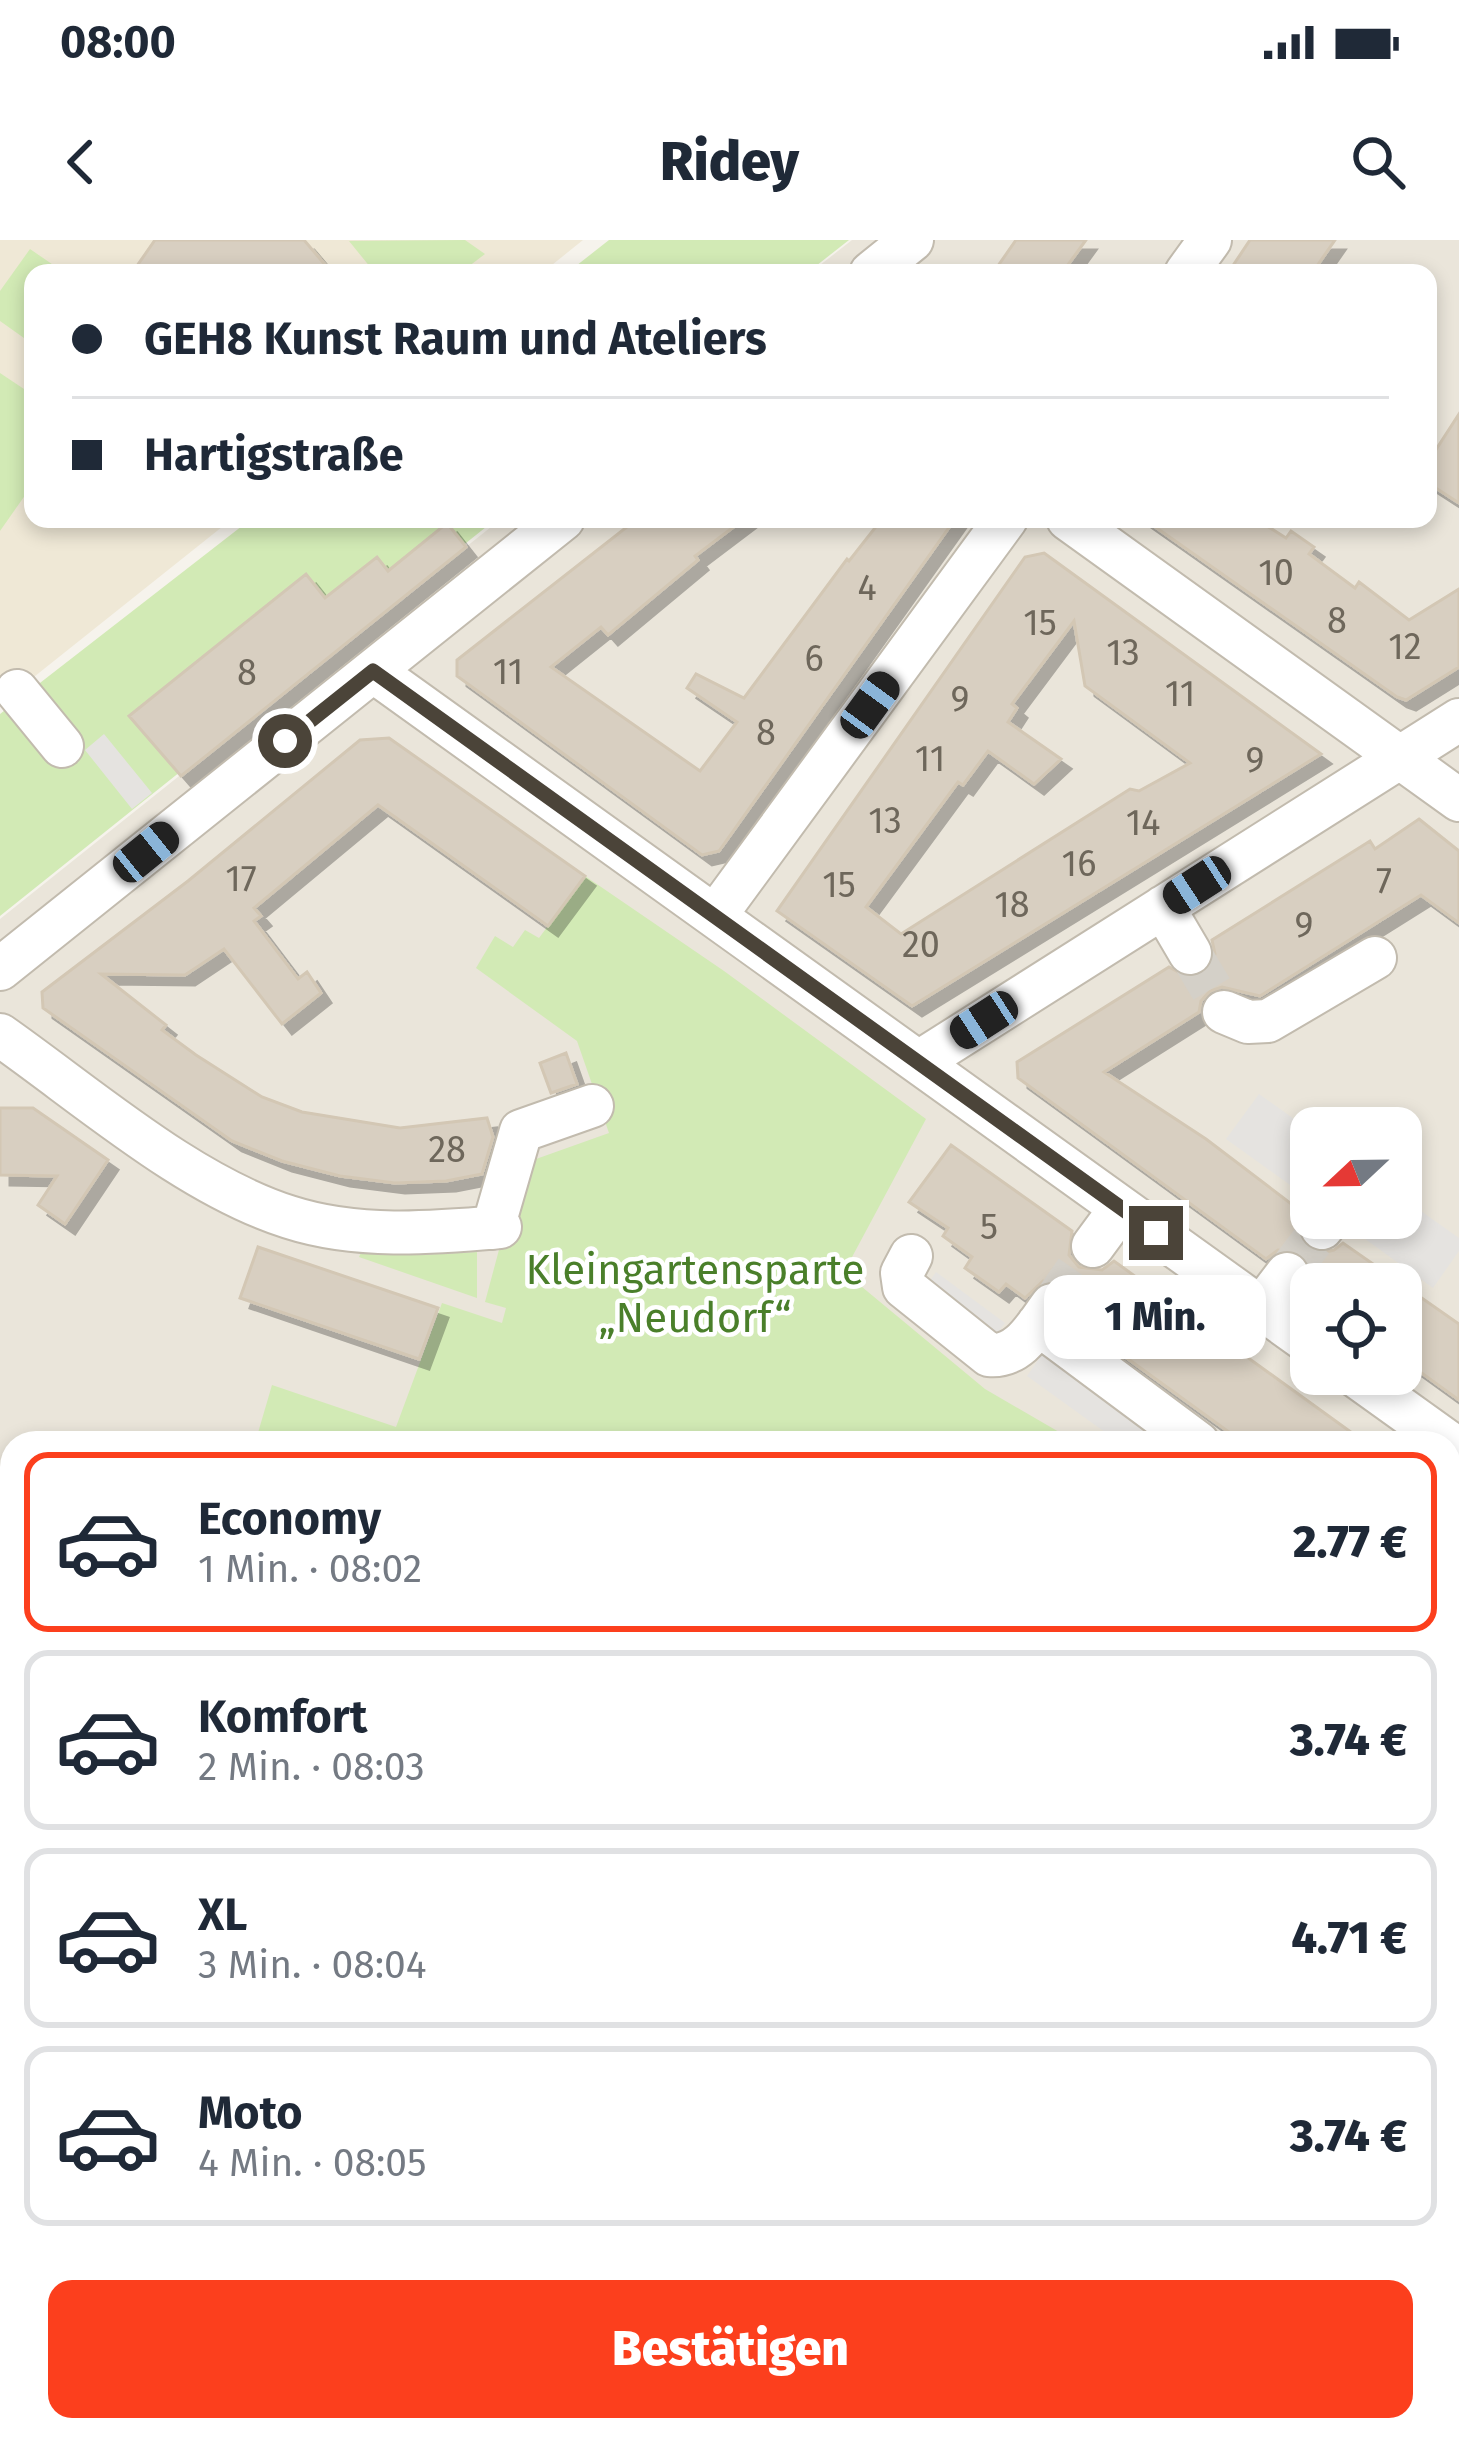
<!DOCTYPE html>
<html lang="de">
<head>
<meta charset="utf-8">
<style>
	:root { --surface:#fff; --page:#f6f6f7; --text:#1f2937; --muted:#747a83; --line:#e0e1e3; --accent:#fc3f1d }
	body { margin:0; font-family:"Fira Sans",sans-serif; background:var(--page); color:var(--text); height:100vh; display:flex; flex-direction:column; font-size:45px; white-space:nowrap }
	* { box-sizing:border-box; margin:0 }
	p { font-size:39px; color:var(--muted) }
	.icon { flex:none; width:66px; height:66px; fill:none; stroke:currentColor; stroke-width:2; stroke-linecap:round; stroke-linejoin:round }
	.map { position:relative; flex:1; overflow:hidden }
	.side { position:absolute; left:0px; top:1191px; width:1461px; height:1011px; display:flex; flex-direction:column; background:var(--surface); border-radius:36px 36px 0 0; box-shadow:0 6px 18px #0003 }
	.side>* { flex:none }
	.hud { position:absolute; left:24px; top:24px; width:1413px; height:264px; border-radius:24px; box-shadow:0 6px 18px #0003; display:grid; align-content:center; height:264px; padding:0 48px; background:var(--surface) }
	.needle { width:78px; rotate:248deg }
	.tools { position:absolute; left:1290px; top:867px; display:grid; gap:24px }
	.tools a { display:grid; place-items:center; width:132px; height:132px; border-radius:24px; background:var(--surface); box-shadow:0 6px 18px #0003; font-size:60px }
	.end { position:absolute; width:54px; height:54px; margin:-27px; border:15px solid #4b4439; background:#fff; box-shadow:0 0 0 6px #fff }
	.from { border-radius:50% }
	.bubble { position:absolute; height:84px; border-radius:24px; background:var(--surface); box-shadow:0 6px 18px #0003; font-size:39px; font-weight:800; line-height:84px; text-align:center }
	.car { position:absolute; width:36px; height:72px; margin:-36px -18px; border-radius:15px; box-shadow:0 0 9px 3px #0007; background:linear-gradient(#222 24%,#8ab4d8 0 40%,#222 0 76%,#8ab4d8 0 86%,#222 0) }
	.hud b { display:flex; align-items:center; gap:42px; height:114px; font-size:45px }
	.hud b+b { border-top:3px solid var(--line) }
	.hud i { width:30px; height:30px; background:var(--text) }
	ul { padding:21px 0 0; list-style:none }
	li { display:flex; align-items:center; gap:36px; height:180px; margin:0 24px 18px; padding:0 24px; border:6px solid var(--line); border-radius:24px }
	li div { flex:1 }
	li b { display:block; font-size:45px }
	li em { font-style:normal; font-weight:800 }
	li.on { border-color:var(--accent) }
	li>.icon { width:108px; height:108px; stroke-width:1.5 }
	.action { display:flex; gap:24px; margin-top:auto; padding:24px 48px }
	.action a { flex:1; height:138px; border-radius:24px; background:var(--accent); color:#fff; font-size:48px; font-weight:800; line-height:138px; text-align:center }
	.status { display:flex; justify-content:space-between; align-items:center; height:84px; padding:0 60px; background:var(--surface); direction:ltr }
	.status svg { height:33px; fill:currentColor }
	header { display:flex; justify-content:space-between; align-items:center; height:156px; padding:0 48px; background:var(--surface); font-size:54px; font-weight:800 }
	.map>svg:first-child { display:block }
</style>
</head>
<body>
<div class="status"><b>08:00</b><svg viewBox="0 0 49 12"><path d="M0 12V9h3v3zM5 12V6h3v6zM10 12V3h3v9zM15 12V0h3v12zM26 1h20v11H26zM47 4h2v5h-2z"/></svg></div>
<header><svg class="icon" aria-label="back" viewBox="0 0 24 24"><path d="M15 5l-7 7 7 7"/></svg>Ridey<svg class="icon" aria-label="search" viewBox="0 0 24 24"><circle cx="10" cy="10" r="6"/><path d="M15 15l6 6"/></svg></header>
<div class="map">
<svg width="1459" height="2200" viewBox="0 0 1459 2200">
	<defs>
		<filter id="shadow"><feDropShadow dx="10" dy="10" stdDeviation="0" flood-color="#0004"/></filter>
	</defs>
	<rect width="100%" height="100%" fill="#f6f3ec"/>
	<path fill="#eae5da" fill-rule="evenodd" d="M 852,0 L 1459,0 L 1459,2200 L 0,2200 L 0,679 L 501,279 L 1428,279 L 1428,33 L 810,33 ZM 1311,888 L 1401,888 L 1401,978 L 1311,978 ZM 1311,1044 L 1401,1044 L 1401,1134 L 1311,1134 ZM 12,1203 L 1449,1203 L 1449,2190 L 12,2190 Z"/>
	<path fill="#f7ead8" d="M 1449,1399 L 1459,1403 L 1459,1504 L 1449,1533 Z"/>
	<path fill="#efe8d6" d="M 0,0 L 583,0 L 542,33 L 33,33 L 33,279 L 232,279 L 0,464 Z"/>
	<path fill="#d2eab5" d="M 465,0 L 485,14 L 460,33 L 375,33 L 349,1 Z
		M 609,0 L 849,0 L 807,33 L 567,33 Z
		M 30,9 L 65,33 L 33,33 L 31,103 L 0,81 L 0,51 Z
		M 0,133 L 33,155 L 33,244 L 0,291 Z
		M 251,279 L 496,279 L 0,676 L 0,474 Z
		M 585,636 L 724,731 L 926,879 L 844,1032 L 985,1149 L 1078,1203 L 255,1203 L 272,1145 L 396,1187 L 442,1063 L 502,1083 L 506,1068 L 485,1062 L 522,924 L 609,893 L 577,801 L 476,728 L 495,696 L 513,707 L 525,690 L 539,698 Z
		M 362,1010 L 417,1015 L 477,1012 L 477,1058 L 359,1017 Z
		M 0,1305 L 12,1311 L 12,1522 L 2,1518 L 0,1521 Z
		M 1459,1844 L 1459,2200 L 1424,2200 L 1410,2190 L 1449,2190 L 1449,1864 Z"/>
	<path fill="#e5e3e0" d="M 104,494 L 152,553 L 132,569 L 85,510 Z
		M 1259,854 L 1311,891 L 1311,960 L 1226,899 Z
		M 1401,957 L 1459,998 L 1459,1011 L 1433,1048 L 1336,978 L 1401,978 Z
		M 936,1032 L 1005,1083 L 995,1096 L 927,1045 Z
		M 1045,1110 L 1167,1203 L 1120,1203 L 1027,1136 Z"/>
	<path fill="#d8cfc1" stroke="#d3c7b4" stroke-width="3" fill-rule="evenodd" filter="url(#shadow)" d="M 155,0 L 304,0 L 332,33 L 132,33 Z
		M 1016,0 L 1086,0 L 1062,33 L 993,33 Z
		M 1250,0 L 1335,0 L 1312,33 L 1228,33 Z
		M 1459,174 L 1459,263 L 1428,243 L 1428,222 Z
		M 637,279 L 744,279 L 695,316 L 698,320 L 608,395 L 601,387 L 551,427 L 700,531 L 737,482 L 687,448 L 696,434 L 744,458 L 847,319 L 849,321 L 882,279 L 955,279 L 719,611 L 702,615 L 457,436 L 457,420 Z
		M 1144,279 L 1256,279 L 1286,298 L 1291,291 L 1314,307 L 1309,314 L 1355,348 L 1359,342 L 1409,380 L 1459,349 L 1459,427 L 1406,460 L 1397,457 Z
		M 447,283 L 466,307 L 181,536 L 129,476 L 306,334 L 325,358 L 377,317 L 388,331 Z
		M 1044,313 L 1321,514 L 912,766 L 777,671 L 1025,317 ZM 1074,381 L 1085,446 L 1190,523 L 1139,551 L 1130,549 L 901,694 L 866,667 L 958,542 L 963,545 L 988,511 L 1034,544 L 1061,519 L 1008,482 L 1017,468 L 1012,464 Z
		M 389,498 L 585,636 L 548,686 L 378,565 L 254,668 L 261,676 L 254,681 L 298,739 L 307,732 L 321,753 L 282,784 L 224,709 L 185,735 L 101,734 L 166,785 L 162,790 L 196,815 L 262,857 L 302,872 L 400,888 L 487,878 L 493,897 L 482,934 L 446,941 L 395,943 L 340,936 L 282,921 L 232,901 L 43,768 L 42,752 L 188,641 L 360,500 Z
		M 1419,579 L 1459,611 L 1459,683 L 1421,655 L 1260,756 L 1222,747 L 1210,751 L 1201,761 L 1199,772 L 1104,832 L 1206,899 L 1302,972 L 1297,987 L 1306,1008 L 1321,1013 L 1334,1010 L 1343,1003 L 1459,1084 L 1459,1160 L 1401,1118 L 1401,1044 L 1310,1044 L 1311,1025 L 1301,1013 L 1278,1010 L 1266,1019 L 1018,838 L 1017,822 L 1169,727 L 1189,738 L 1204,734 L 1215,714 L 1212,700 L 1370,601 L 1375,609 Z
		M 566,813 L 577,844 L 551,853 L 540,823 Z
		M 0,868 L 33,868 L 108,920 L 65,984 L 38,965 L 57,936 L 0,935 Z
		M 951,905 L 1072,991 L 1069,1015 L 1079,1027 L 1102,1030 L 1114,1021 L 1366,1203 L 1244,1203 L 1073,1079 L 1076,1056 L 1066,1044 L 1043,1041 L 1025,1058 L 1006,1044 L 999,1052 L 965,1028 L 972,1017 L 943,996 L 948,988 L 909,962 Z
		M 258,1007 L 438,1068 L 419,1119 L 240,1058 Z"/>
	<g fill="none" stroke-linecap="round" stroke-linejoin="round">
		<path stroke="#d4d0c8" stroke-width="42" stroke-dasharray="42 21" stroke-linecap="butt" d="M 1190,713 L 1218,760
			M 1287,1034 L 1322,988
			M 1052,1065 L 1093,1006"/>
		<g stroke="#c2bbae" stroke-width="46">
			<path id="minor" d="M 871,33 L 912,0
				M 1186,33 L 1210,0
				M 1068,279 L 1459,560
				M 373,431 L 1311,1104
				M 17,451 L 62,506
				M 1163,667 L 1190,713
				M 715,676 L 1006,279
				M 0,729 L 563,279
				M 1224,772 L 1248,782 L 1268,781 L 1375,718
				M 0,795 C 87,856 188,945 289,977 C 357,999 430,993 500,987
				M 919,822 L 1459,480
				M 493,988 L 521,891 L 592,866
				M 1322,988 L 1329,978
				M 1093,1006 L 1121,968
				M 911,1016 L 902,1033 L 904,1047 L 989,1115 C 1020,1118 1036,1086 1052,1065
				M 1261,1068 L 1287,1034
				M 1038,1084 L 1198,1203
				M 1353,1134 L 1459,1210
				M 0,1878 L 12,1883
				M 888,2190 L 916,2200
				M 229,2200 L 237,2190"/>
		</g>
		<g stroke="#e6c16a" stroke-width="58">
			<path id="major" d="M 1449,1716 L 1459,1689
				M 1206,2200 L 1212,2190"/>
		</g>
		<use href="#minor" stroke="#fff" stroke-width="42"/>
		<use href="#major" stroke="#ffe39c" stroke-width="54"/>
		<path stroke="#9a9a9a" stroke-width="3" d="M 1449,1694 L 1459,1667
			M 1449,1735 L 1459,1710
			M 1198,2200 L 1203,2190"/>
	</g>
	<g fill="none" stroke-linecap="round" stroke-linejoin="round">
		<path stroke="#4b4439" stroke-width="15" d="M 285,501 L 373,431 L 1156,993"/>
	</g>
	<g text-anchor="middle" stroke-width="9" stroke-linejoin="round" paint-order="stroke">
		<g font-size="36" fill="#6e675b">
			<text x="1276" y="345">10</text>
			<text x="867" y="360">4</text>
			<text x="1337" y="393">8</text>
			<text x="1040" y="395">15</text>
			<text x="1405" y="419">12</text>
			<text x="1123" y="425">13</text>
			<text x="814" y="431">6</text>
			<text x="508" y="444">11</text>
			<text x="247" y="445">8</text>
			<text x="1180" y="466">11</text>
			<text x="960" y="472">9</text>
			<text x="766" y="505">8</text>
			<text x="930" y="531">11</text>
			<text x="1255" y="533">9</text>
			<text x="885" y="593">13</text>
			<text x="1143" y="595">14</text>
			<text x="1079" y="636">16</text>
			<text x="241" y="651">17</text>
			<text x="1384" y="653">7</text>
			<text x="839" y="657">15</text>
			<text x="1012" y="677">18</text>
			<text x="1304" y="698">9</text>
			<text x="921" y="717">20</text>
			<text x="447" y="922">28</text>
			<text x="989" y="999">5</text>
		</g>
		<g font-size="42" fill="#4a7f2a" stroke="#fff">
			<text x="695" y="1044">Kleingartensparte<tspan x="695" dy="48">„Neudorf“</tspan></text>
		</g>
	</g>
</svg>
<div class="tools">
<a><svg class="needle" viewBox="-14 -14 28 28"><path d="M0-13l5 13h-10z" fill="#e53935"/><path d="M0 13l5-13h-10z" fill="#747a83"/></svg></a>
<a><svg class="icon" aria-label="locate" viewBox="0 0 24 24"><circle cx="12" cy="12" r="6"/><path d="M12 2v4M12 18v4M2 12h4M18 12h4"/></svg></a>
</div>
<i class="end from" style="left:285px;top:501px"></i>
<i class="end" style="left:1156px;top:993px"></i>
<div class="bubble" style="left:1044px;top:1035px;width:222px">1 Min.</div>
<i class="car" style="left:870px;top:465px;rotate:36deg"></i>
<i class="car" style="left:146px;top:612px;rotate:51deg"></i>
<i class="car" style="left:1197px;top:645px;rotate:237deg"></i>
<i class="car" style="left:984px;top:780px;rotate:237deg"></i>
<div class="hud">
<b><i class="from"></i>GEH8 Kunst Raum und Ateliers</b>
<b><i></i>Hartigstraße</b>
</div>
<section class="side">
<ul>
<li class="on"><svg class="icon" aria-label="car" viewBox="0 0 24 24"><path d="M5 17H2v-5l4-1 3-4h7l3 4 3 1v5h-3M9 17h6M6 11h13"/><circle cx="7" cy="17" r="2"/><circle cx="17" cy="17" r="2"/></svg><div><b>Economy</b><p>1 Min. · 08:02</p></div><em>2.77 €</em></li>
<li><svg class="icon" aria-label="car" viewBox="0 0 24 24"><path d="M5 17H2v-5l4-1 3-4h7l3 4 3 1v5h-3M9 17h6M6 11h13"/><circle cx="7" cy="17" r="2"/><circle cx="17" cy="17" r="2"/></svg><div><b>Komfort</b><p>2 Min. · 08:03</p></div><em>3.74 €</em></li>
<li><svg class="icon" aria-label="car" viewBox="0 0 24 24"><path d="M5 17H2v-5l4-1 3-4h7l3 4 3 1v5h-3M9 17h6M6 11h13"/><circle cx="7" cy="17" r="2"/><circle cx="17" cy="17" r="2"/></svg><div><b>XL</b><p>3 Min. · 08:04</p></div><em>4.71 €</em></li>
<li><svg class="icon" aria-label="car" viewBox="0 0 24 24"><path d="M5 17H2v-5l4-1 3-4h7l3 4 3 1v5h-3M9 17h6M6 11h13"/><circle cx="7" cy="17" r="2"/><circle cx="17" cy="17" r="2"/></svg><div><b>Moto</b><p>4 Min. · 08:05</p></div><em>3.74 €</em></li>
</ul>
<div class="action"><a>Bestätigen</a></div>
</section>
</div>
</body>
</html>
